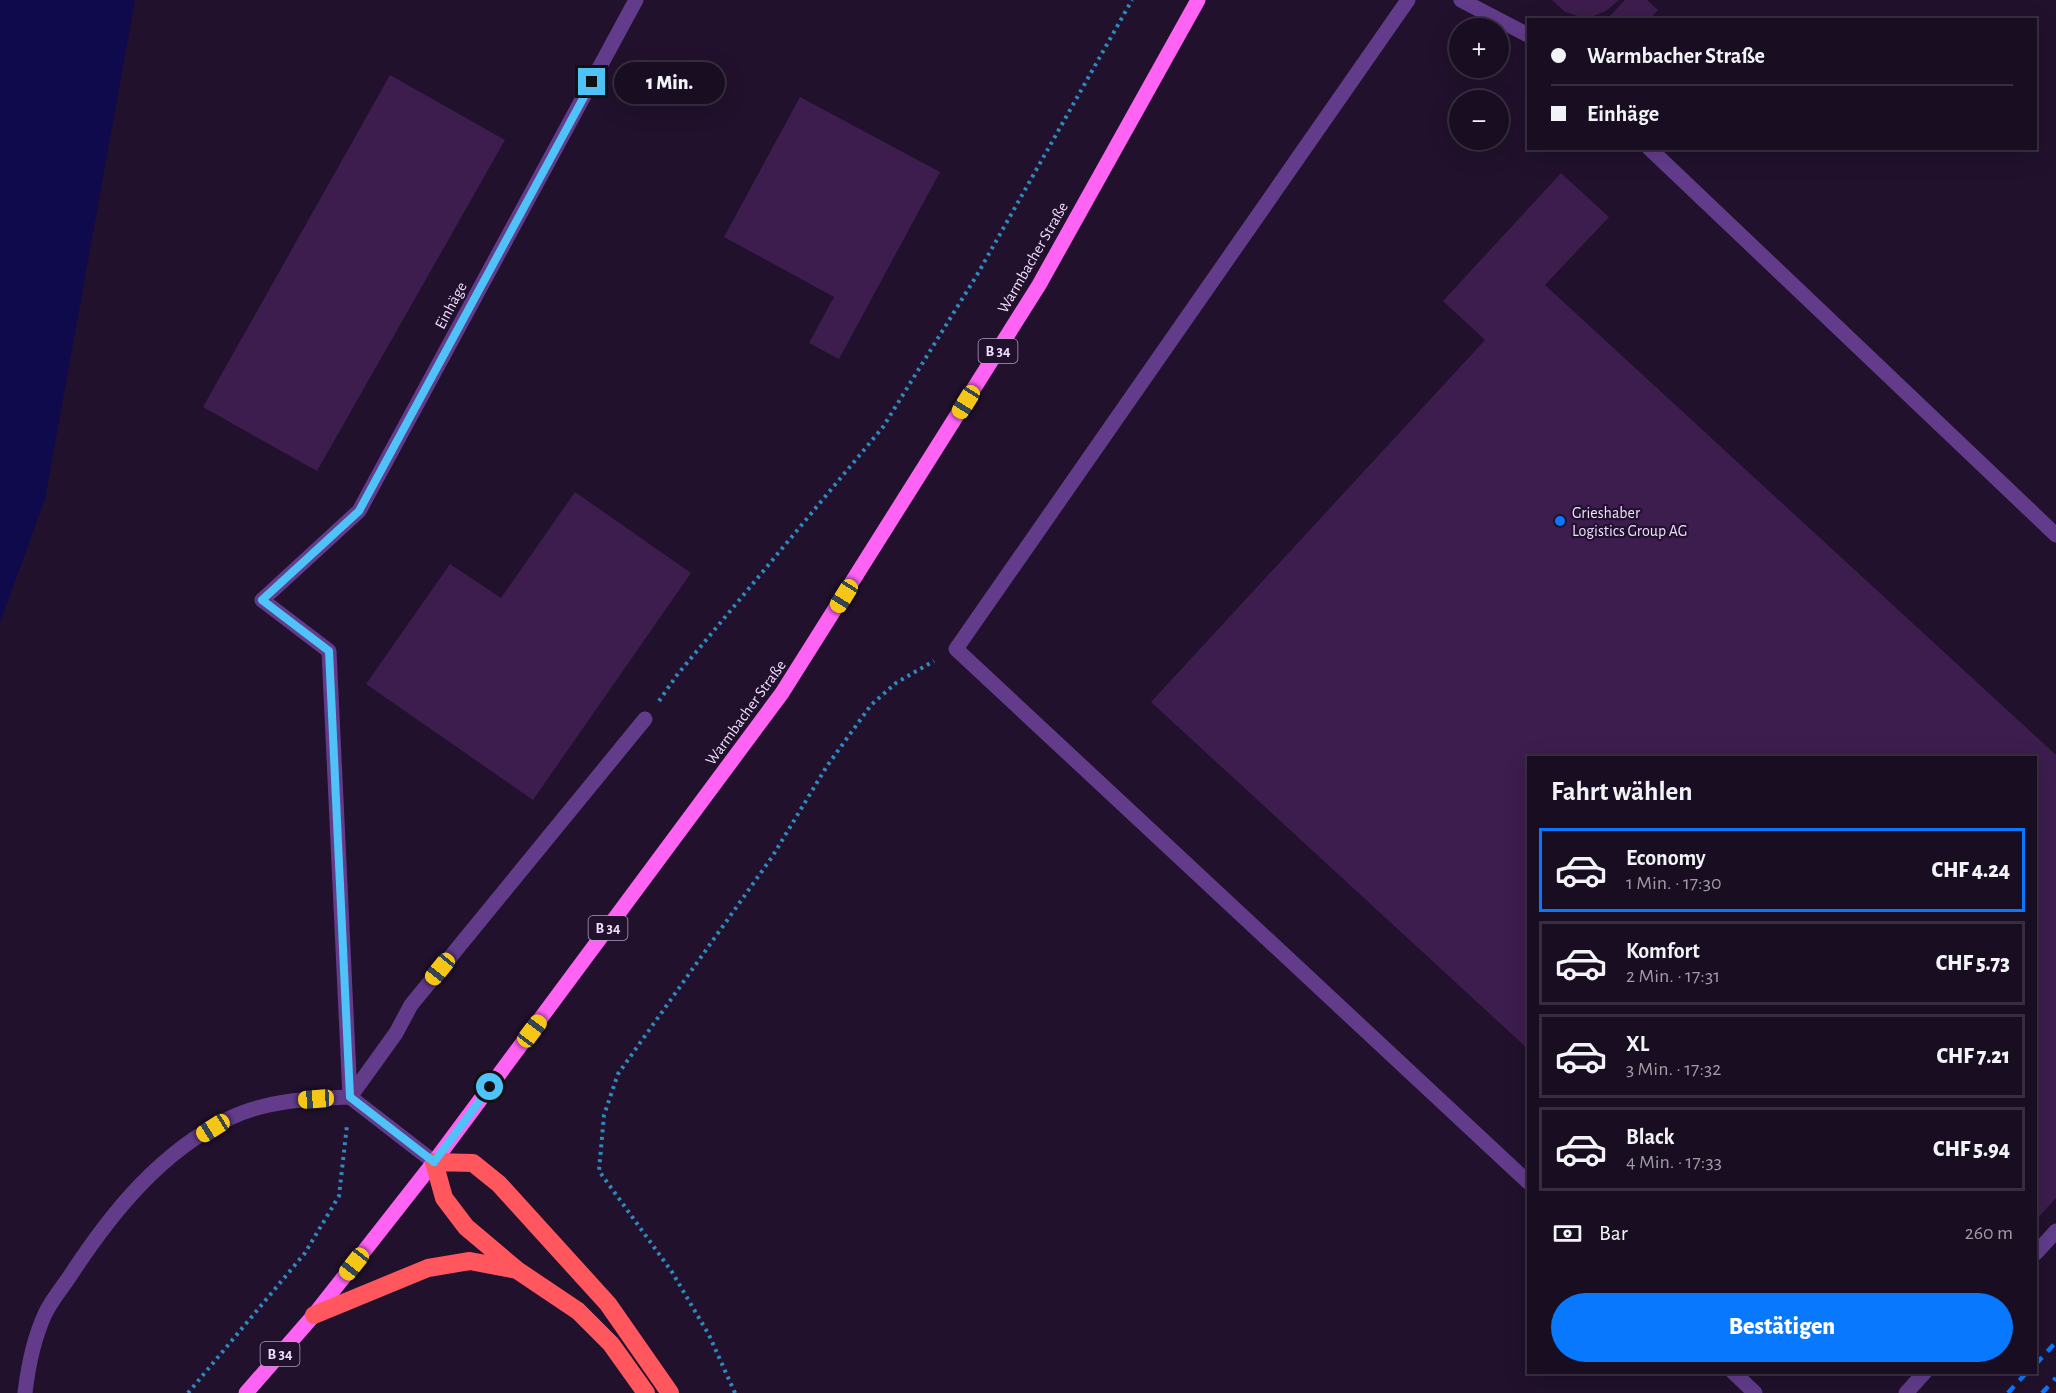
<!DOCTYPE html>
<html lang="de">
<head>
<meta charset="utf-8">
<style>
	:root { --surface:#190d21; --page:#22162a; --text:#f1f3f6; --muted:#9f9ca5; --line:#372d3f; --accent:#0878ff }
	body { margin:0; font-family:"Alegreya Sans",sans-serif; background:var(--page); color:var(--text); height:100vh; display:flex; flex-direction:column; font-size:22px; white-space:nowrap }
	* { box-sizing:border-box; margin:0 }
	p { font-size:20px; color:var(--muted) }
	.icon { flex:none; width:33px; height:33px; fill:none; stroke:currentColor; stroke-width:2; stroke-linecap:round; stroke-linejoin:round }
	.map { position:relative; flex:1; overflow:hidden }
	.sheet { position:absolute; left:1527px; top:756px; width:510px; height:618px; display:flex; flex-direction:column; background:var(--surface); border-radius:0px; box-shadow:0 6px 24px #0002,0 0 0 2px var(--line) }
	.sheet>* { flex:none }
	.hud { position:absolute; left:1527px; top:18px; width:510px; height:132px; border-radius:0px; box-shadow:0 6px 24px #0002,0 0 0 2px var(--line); display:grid; align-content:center; height:132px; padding:0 24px; background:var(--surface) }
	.tools { position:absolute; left:1449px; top:18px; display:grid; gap:12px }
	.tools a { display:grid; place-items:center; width:60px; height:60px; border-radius:50%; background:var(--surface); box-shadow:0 6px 24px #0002,0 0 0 2px var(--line); font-size:30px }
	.end { position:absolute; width:27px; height:27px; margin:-14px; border:8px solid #4fc3f7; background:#111; box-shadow:0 0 0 3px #111 }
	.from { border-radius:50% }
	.bubble { position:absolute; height:42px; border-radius:21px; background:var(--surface); box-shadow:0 6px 24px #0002,0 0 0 2px var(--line); font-size:20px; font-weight:800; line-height:42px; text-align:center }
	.car { position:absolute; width:18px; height:36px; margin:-18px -9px; border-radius:8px; box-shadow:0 0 4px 2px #0007; background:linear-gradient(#f5c518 24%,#345 0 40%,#f5c518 0 76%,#345 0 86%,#f5c518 0) }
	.hud b { display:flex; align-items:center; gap:21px; height:57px; font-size:22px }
	.hud b+b { border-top:2px solid var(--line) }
	.hud i { width:15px; height:15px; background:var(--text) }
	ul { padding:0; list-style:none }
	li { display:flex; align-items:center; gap:18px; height:84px; margin:0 12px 9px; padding:0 12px; border:3px solid var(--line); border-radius:0px }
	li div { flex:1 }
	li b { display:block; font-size:22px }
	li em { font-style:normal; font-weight:800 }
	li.selected { border-color:var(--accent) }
	li>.icon { width:54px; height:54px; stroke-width:1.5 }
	h2 { padding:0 24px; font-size:27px; line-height:72px }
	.pay { display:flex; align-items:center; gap:15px; height:66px; padding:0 24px; font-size:22px }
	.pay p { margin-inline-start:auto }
	.primary-button { display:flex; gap:12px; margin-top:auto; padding:12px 24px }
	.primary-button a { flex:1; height:69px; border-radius:36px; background:var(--accent); color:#fff; font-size:24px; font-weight:800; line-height:69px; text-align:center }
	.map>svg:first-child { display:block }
</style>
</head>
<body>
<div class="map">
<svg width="2056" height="1393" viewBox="0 0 2056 1393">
	<rect width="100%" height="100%" fill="#21112c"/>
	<path fill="#0f0a4b" d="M 0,0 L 135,0 L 45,499 L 0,623 Z"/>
	<path fill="#3c1d4d" d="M 1552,0 L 1619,0 L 1606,11 L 1593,16 L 1578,16 L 1565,12 Z
		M 1625,0 L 1647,0 L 1658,10 L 1649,20 L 1614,20 L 1610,16 Z
		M 390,75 L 505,140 L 317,471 L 203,407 Z
		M 800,97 L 940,172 L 839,359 L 809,343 L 834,297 L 724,237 Z
		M 1561,173 L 1609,217 L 1545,285 L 2056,755 L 2056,1198 L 2036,1220 L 2036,758 L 1528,758 L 1528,1049 L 1151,702 L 1485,340 L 1443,301 Z
		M 575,492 L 691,573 L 533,800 L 366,684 L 450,564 L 501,598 Z"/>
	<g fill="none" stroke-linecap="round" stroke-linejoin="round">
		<path stroke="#2f88bf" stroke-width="4" stroke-dasharray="3 4.5" stroke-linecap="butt" d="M 659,701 L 677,675 L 883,427 L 977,275 L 1132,0
			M 188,1393 L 305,1253 L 339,1196 L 347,1125
			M 735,1393 L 709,1335 L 672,1272 L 599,1171 L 604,1115 L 618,1074 L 772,857 L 827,766 L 871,705 L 896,683 L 934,661"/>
		<path stroke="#623c8b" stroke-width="15" d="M 1408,0 L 956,649 L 1528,1182
			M 1461,0 L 1528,35
			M 1649,148 L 2056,535
			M 350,1097 L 329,651 L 262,600 L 359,511 L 636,0
			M 350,1097 L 396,1033 L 411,1005 L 645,719
			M 2036,1253 L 2056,1231
			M 1733,1372 L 1755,1393
			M 25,1393 C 28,1367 34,1338 45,1314 C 51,1301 62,1288 70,1276 C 111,1213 161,1151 230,1118 C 267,1100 310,1099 350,1097 L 434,1162
			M 1906,1393 L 1925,1372"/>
		<path stroke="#ff63f4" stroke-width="15" d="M 246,1393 L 314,1315 L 434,1162 L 782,693 L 1039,285 L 1198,0"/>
		<path stroke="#ff575d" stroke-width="18" d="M 517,1270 L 466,1227 L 444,1198 L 434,1162 L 473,1163 L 499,1184 L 608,1304 L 670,1393
			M 314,1315 L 428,1268 L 470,1261 L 517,1270 L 578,1311 L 611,1344 L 646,1393"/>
		<path stroke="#0878ff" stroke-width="4.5" stroke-dasharray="9 8" stroke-linecap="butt" d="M 2036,1364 L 2056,1342
			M 2008,1393 L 2027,1372
			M 2042,1393 L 2056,1378"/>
	</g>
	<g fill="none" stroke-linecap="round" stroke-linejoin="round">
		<path stroke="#4fc3f7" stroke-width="8" d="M 490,1087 L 434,1162 L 350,1097 L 329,651 L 262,600 L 359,511 L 592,82"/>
	</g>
	<circle fill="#0878ff" stroke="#21112c" stroke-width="2" cx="1560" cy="521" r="6"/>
	<g text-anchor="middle" stroke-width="4.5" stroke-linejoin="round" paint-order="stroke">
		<g fill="#21112c" stroke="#b19fc0" stroke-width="1.5">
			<rect x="978.5" y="339" width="39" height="24" rx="4.5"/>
			<rect x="588.5" y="916" width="39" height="24" rx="4.5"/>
			<rect x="260.5" y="1342" width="39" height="24" rx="4.5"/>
		</g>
		<g font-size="15" font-weight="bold" fill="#efdcff">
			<text x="998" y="356">B 34</text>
			<text x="608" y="933">B 34</text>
			<text x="280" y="1359">B 34</text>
		</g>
		<g font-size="16" fill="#efdcff" stroke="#21112c">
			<text transform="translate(1032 257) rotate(-60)" y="6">Warmbacher Straße</text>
			<text transform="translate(450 305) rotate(-62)" y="6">Einhäge</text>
			<text transform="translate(745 712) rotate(-54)" y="6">Warmbacher Straße</text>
		</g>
		<g font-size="16" fill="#efdcff" stroke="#21112c" text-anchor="start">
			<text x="1572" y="518">Grieshaber<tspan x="1572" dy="18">Logistics Group AG</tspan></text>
		</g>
	</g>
</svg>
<div class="tools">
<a>+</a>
<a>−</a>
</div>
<i class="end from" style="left:490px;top:1087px"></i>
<i class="end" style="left:592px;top:82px"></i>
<div class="bubble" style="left:614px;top:62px;width:111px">1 Min.</div>
<i class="car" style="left:966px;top:402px;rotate:212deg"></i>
<i class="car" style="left:844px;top:596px;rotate:212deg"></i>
<i class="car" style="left:440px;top:969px;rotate:219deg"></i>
<i class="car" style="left:532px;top:1031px;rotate:37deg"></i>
<i class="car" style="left:316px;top:1099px;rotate:266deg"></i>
<i class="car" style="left:213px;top:1128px;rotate:238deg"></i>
<i class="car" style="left:354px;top:1264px;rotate:218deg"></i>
<div class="hud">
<b><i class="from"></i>Warmbacher Straße</b>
<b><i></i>Einhäge</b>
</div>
<section class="sheet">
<h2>Fahrt wählen</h2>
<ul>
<li class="selected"><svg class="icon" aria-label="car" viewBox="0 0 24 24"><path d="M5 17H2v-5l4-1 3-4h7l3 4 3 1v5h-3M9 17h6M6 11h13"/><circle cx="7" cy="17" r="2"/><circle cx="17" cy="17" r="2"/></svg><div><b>Economy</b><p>1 Min. · 17:30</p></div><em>CHF 4.24</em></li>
<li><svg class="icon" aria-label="car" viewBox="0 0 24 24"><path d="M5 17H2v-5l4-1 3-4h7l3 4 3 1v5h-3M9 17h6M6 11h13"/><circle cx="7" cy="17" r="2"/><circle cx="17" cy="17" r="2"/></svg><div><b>Komfort</b><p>2 Min. · 17:31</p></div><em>CHF 5.73</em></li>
<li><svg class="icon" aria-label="car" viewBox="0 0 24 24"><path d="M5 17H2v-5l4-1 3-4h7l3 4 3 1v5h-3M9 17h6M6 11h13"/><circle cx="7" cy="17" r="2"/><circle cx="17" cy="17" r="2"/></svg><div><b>XL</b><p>3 Min. · 17:32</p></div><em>CHF 7.21</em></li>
<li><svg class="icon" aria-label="car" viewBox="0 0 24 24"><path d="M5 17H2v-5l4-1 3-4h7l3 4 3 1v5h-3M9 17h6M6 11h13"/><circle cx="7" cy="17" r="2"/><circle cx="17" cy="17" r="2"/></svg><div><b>Black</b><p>4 Min. · 17:33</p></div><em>CHF 5.94</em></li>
</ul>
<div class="pay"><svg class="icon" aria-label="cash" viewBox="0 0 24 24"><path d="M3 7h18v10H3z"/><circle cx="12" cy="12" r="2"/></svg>Bar<p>260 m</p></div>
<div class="primary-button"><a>Bestätigen</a></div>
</section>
</div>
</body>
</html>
